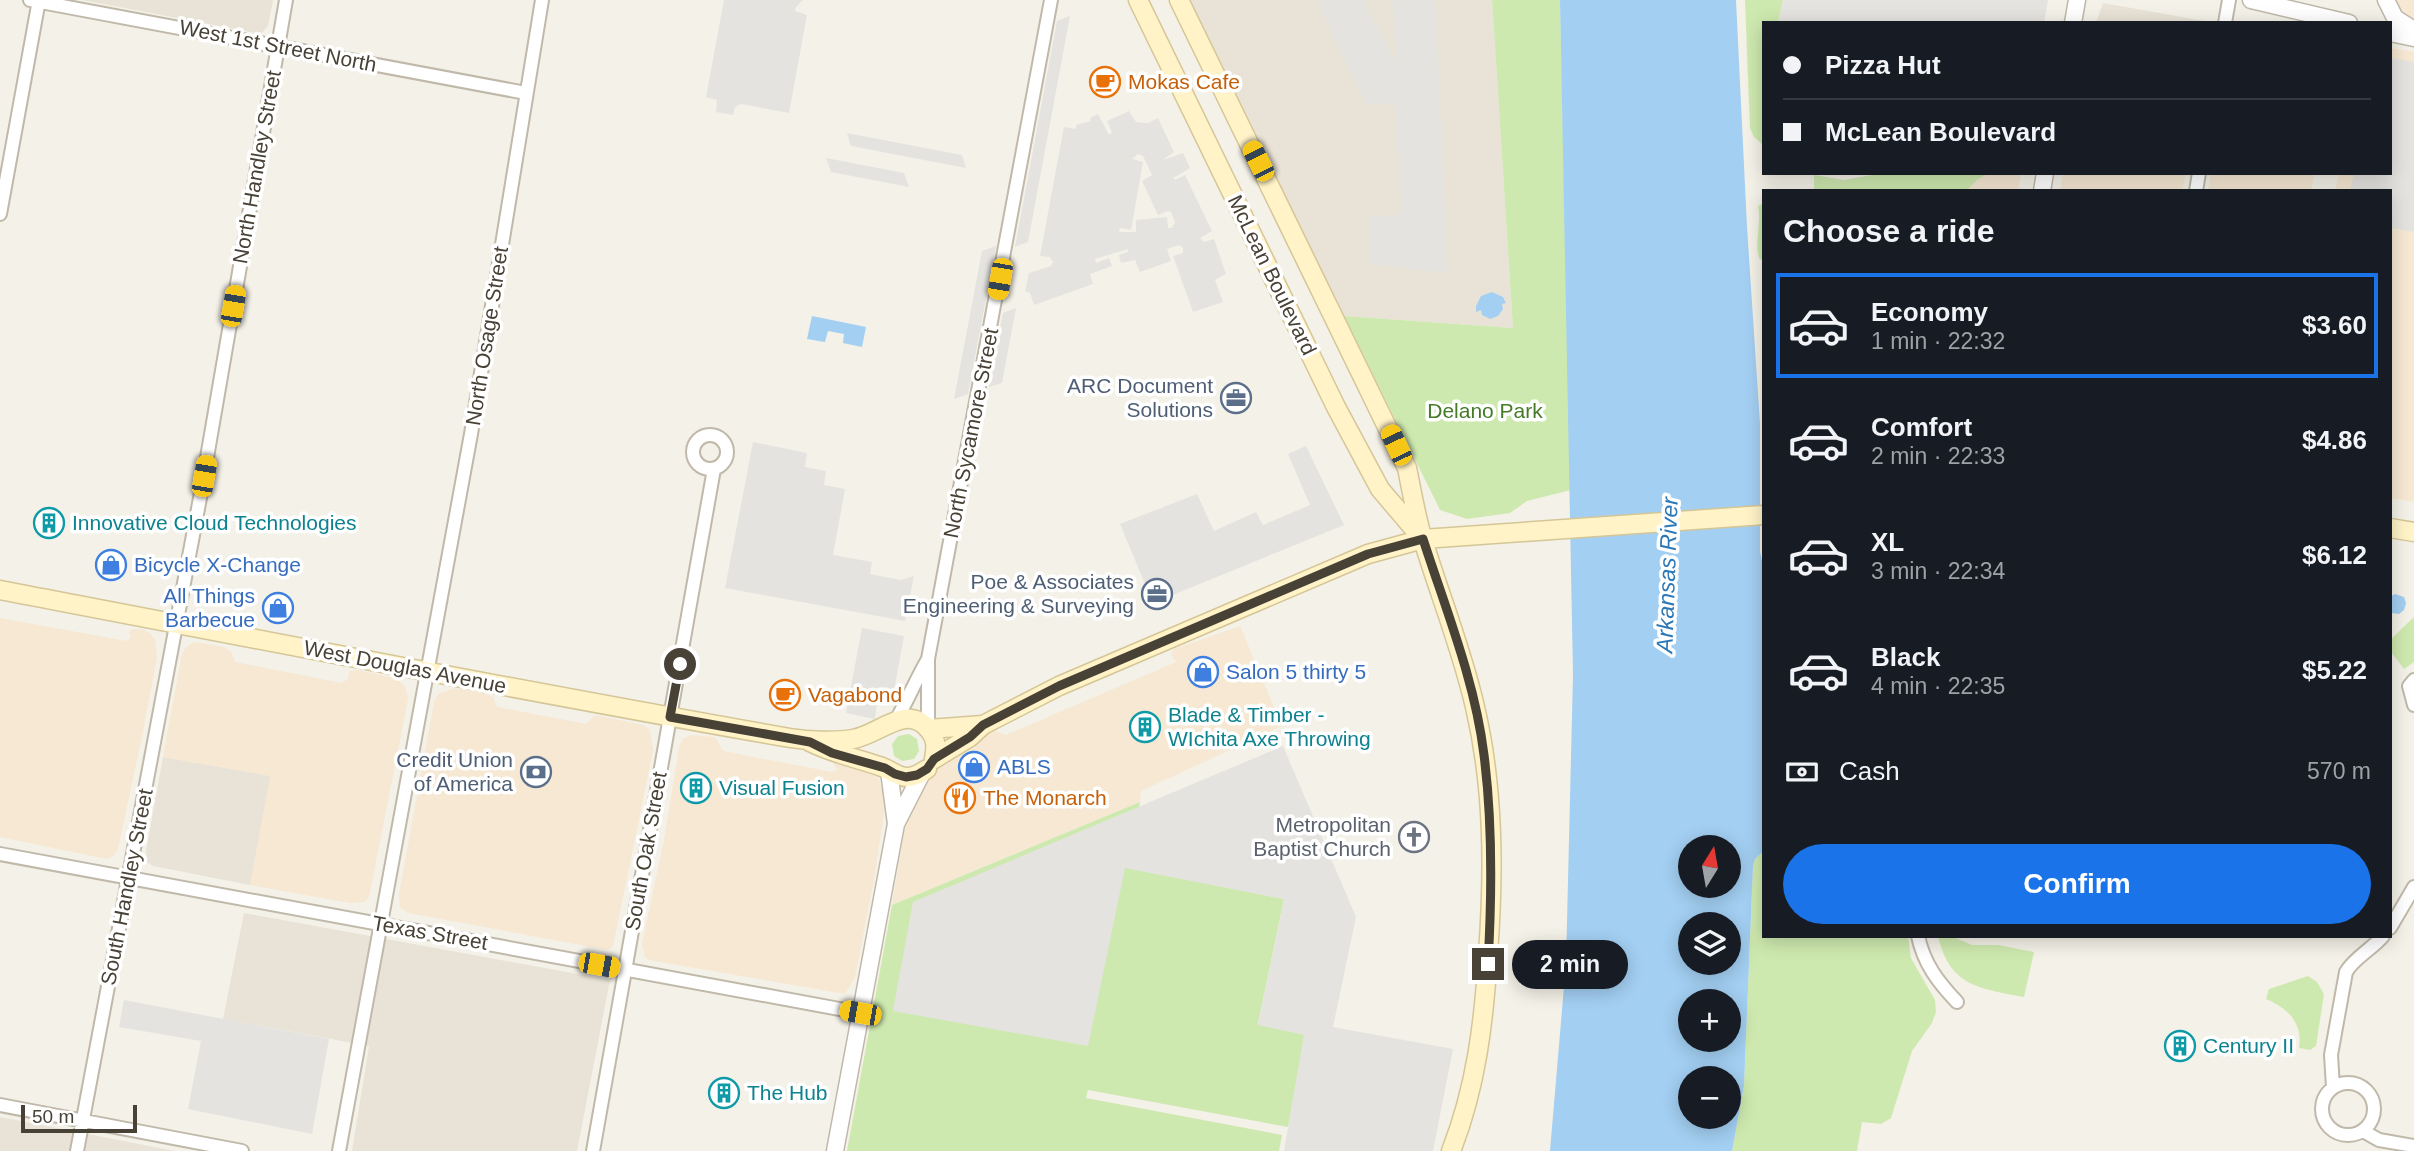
<!DOCTYPE html>
<html lang="en">
<head>
<meta charset="utf-8">
<style>
	:root { --surface:#171b24; --page:#20242c; --text:#f1f3f6; --muted:#9ea1a6; --line:#363941; --accent:#1a73e8 }
	body { margin:0; font-family:Arial,sans-serif; background:var(--page); color:var(--text); height:100vh; display:flex; flex-direction:column; font-size:26px; white-space:nowrap }
	* { box-sizing:border-box; margin:0 }
	p { font-size:23px; color:var(--muted) }
	.icon { flex:none; width:38px; height:38px; fill:none; stroke:currentColor; stroke-width:2; stroke-linecap:round; stroke-linejoin:round }
	.map { position:relative; flex:1; overflow:hidden }
	.side { position:absolute; left:1762px; top:189px; width:630px; height:749px; display:flex; flex-direction:column; background:var(--surface); border-radius:0px; box-shadow:0 4px 18px #0003 }
	.side>* { flex:none }
	.guide { position:absolute; left:1762px; top:21px; width:630px; height:154px; border-radius:0px; box-shadow:0 4px 18px #0003; display:grid; align-content:center; height:154px; padding:0 21px; background:var(--surface) }
	.needle { width:46px; rotate:11deg }
	.tools { position:absolute; left:1678px; top:835px; display:grid; gap:14px }
	.tools a { display:grid; place-items:center; width:63px; height:63px; border-radius:50%; background:var(--surface); box-shadow:0 4px 18px #0003; font-size:35px }
	.scale { position:absolute; left:21px; bottom:18px; width:116px; box-sizing:border-box; padding-left:7px; border:4px solid #484136; border-top:0; font-size:19px; line-height:24px; white-space:nowrap; color:#484136; -webkit-text-stroke:5px #fff; paint-order:stroke }
	.end { position:absolute; width:32px; height:32px; margin:-16px; border:9px solid #484136; background:#fff; box-shadow:0 0 0 4px #fff }
	.from { border-radius:50% }
	.bubble { position:absolute; height:49px; border-radius:24px; background:var(--surface); box-shadow:0 4px 18px #0003; font-size:23px; font-weight:800; line-height:49px; text-align:center }
	.car { position:absolute; width:21px; height:42px; margin:-21px -10px; border-radius:9px; box-shadow:0 0 5px 2px #0007; background:linear-gradient(#f5c518 24%,#345 0 40%,#f5c518 0 76%,#345 0 86%,#f5c518 0) }
	.guide b { display:flex; align-items:center; gap:24px; height:66px; font-size:26px }
	.guide b+b { border-top:2px solid var(--line) }
	.guide i { width:18px; height:18px; background:var(--text) }
	ul { padding:0; list-style:none }
	li { display:flex; align-items:center; gap:21px; height:105px; margin:0 14px 10px; padding:0 7px; border:4px solid transparent; border-radius:0px }
	li div { flex:1 }
	li b { display:block; font-size:26px }
	li em { font-style:normal; font-weight:800 }
	li.active { border-color:var(--accent) }
	li>.icon { width:63px; height:63px; stroke-width:1.5 }
	h2 { padding:0 21px; font-size:32px; line-height:84px }
	.pay { display:flex; align-items:center; gap:18px; height:77px; padding:0 21px; font-size:26px }
	.pay p { margin-inline-start:auto }
	.button { display:flex; gap:14px; margin-top:auto; padding:14px 21px }
	.button a { flex:1; height:80px; border-radius:42px; background:var(--accent); color:#fff; font-size:28px; font-weight:800; line-height:80px; text-align:center }
	.map>svg:first-child { display:block }
</style>
</head>
<body>
<div class="map">
<svg width="2414" height="1151" viewBox="0 0 2414 1151">
	<rect width="100%" height="100%" fill="#f4f1e8"/>
	<path fill="#e8e3d6" d="M 82,0 L 273,0 L 268,26 L 261,34 Z
		M 1190,0 L 1492,0 L 1513,328 L 1344,316 Z
		M 2103,3 L 2199,20 L 2212,23 L 2096,23 Z
		M 163,757 L 271,776 L 250,885 L 153,866 L 147,862 L 146,851 Z
		M 244,913 L 610,980 L 577,1151 L 352,1151 L 369,1046 L 223,1019 Z
		M 0,1117 L 175,1151 L 0,1151 Z"/>
	<path fill="#f6e8d2" d="M 2394,0 L 2414,0 L 2414,18 L 2402,13 Z
		M 2391,48 L 2414,52 L 2414,502 L 2391,498 L 2390,191 L 2335,191 L 2339,173 L 2390,173 Z
		M 1966,173 L 2021,173 L 2018,191 L 1896,191 Z
		M 2063,173 L 2186,173 L 2182,191 L 2060,191 Z
		M 2211,173 L 2314,173 L 2311,191 L 2208,191 Z
		M 0,618 L 126,641 L 131,638 L 129,632 L 132,629 L 142,629 L 150,633 L 155,640 L 157,658 L 141,741 L 118,849 L 114,856 L 107,859 L 0,837 Z
		M 1240,626 L 1282,726 L 1141,791 L 1140,802 L 892,905 L 906,821 L 924,781 L 950,754 L 993,730 L 1006,735 L 1176,662 L 1171,654 L 1174,649 Z
		M 194,642 L 224,647 L 231,652 L 235,662 L 342,683 L 348,679 L 350,671 L 357,670 L 398,679 L 404,686 L 408,696 L 407,705 L 369,897 L 365,902 L 350,903 L 250,885 L 270,776 L 163,757 L 182,654 L 186,647 Z
		M 455,688 L 485,693 L 493,697 L 497,707 L 586,724 L 595,715 L 643,725 L 650,730 L 653,751 L 613,946 L 608,950 L 409,913 L 400,908 L 399,894 L 434,702 L 438,694 Z
		M 691,735 L 715,737 L 723,751 L 832,772 L 837,770 L 833,763 L 836,760 L 871,770 L 878,778 L 886,799 L 874,879 L 855,977 L 845,994 L 649,960 L 645,957 L 642,944 L 664,840 L 679,748 L 683,739 Z"/>
	<path fill="#cee9af" d="M 1492,0 L 1560,0 L 1571,490 L 1527,501 L 1510,513 L 1467,519 L 1440,510 L 1344,316 L 1513,328 Z
		M 1745,0 L 1783,0 L 1778,23 L 1764,23 L 1764,146 L 1754,137 L 1750,128 Z
		M 1883,173 L 1990,173 L 1978,179 L 1966,191 L 1814,191 L 1814,175 L 1844,180 Z
		M 1761,204 L 1764,209 L 1764,257 L 1760,260 C 1753,244 1762,224 1758,206 Z
		M 2414,617 L 2414,662 L 2404,669 L 2391,652 L 2391,639 Z
		M 909,734 L 917,739 L 919,751 L 914,759 L 902,761 L 894,756 L 892,744 L 898,736 Z
		M 1140,802 L 1128,868 L 1284,899 L 1258,1024 L 1305,1034 L 1288,1127 L 1088,1090 L 1086,1098 L 1282,1135 L 1279,1151 L 847,1151 L 892,905 Z
		M 1764,851 L 1764,936 L 1908,936 L 1911,958 L 1935,1000 L 1936,1012 L 1932,1023 L 1912,1051 L 1891,1118 L 1881,1124 L 1862,1122 L 1857,1151 L 1732,1151 L 1744,1086 L 1753,866 L 1755,859 Z
		M 1938,936 L 1951,936 L 1972,945 L 1998,945 L 2034,952 L 2024,997 C 1979,988 1950,987 1938,936 Z
		M 2308,976 L 2317,982 L 2324,994 L 2316,1046 L 2310,1050 L 2299,1048 C 2303,1023 2288,1008 2266,999 L 2269,989 Z"/>
	<path fill="#e5e3df" fill-rule="evenodd" d="M 724,0 L 803,0 L 796,7 L 795,11 L 807,15 L 789,113 L 741,104 L 735,107 L 733,115 L 716,112 L 717,100 L 706,97 Z
		M 1316,0 L 1363,0 L 1396,63 L 1392,0 L 1436,0 L 1447,273 L 1369,264 L 1369,217 L 1402,214 L 1395,105 L 1366,104 Z
		M 1783,0 L 2048,0 L 2044,23 L 1778,23 Z
		M 1070,16 L 1028,242 L 1015,247 L 1057,21 Z
		M 2391,58 L 2414,62 L 2414,232 L 2391,228 L 2390,191 L 2350,191 L 2354,173 L 2390,173 Z
		M 1129,111 L 1136,122 L 1148,123 L 1158,118 L 1174,152 L 1163,160 L 1183,153 L 1190,168 L 1173,178 L 1175,180 L 1185,175 L 1212,231 L 1200,238 L 1204,242 L 1214,239 L 1226,274 L 1215,280 L 1223,302 L 1193,312 L 1173,256 L 1183,253 L 1183,248 L 1179,245 L 1167,249 L 1171,261 L 1140,272 L 1135,260 L 1121,263 L 1119,255 L 1128,252 L 1128,249 L 1095,259 L 1096,263 L 1109,258 L 1112,266 L 1090,274 L 1093,284 L 1034,305 L 1030,293 L 1025,291 L 1029,273 L 1051,266 L 1053,262 L 1050,257 L 1040,256 L 1064,127 L 1076,129 L 1076,125 L 1091,121 L 1090,118 L 1098,114 L 1109,135 L 1112,132 L 1107,121 ZM 1138,154 L 1143,156 L 1152,175 L 1142,181 L 1158,215 L 1168,211 L 1171,212 L 1175,222 L 1172,228 L 1168,228 L 1167,217 L 1136,220 L 1136,232 L 1119,232 L 1120,228 L 1131,230 L 1143,162 L 1132,159 Z
		M 847,133 L 962,155 L 966,168 L 851,146 Z
		M 826,158 L 904,173 L 909,187 L 831,172 Z
		M 996,246 L 968,394 L 954,399 L 982,251 Z
		M 1016,308 L 1002,383 L 989,387 L 1003,313 Z
		M 753,442 L 807,453 L 805,467 L 826,471 L 824,485 L 845,489 L 833,555 L 872,562 L 870,574 L 901,580 L 914,576 L 905,621 L 725,588 Z
		M 1306,446 L 1344,525 L 1153,603 L 1120,524 L 1197,494 L 1214,531 L 1256,512 L 1263,525 L 1310,505 L 1288,454 Z
		M 862,628 L 904,636 L 892,702 L 877,700 L 875,719 L 846,713 Z
		M 1283,746 L 1356,917 L 1333,1027 L 1453,1049 L 1433,1151 L 1284,1151 L 1304,1035 L 1258,1025 L 1284,899 L 1125,868 L 1088,1046 L 893,1011 L 913,902 Z
		M 124,1000 L 329,1039 L 312,1134 L 188,1109 L 201,1041 L 119,1027 Z"/>
	<path fill="#a3cff2" fill-rule="evenodd" d="M 1560,0 L 1736,0 L 1747,227 L 1760,424 L 1760,552 L 1764,570 L 1764,851 L 1755,859 L 1753,866 L 1744,1086 L 1732,1151 L 1550,1151 L 1566,963 L 1573,675 ZM 1690,847 L 1729,847 L 1729,886 L 1690,886 ZM 1690,924 L 1729,924 L 1729,962 L 1690,962 ZM 1690,1001 L 1729,1001 L 1729,1040 L 1690,1040 ZM 1690,1078 L 1729,1078 L 1729,1116 L 1690,1116 Z
		M 1492,292 L 1503,297 L 1506,303 L 1502,304 L 1503,309 L 1498,316 L 1490,319 L 1482,315 L 1481,310 L 1476,312 L 1476,306 L 1481,296 Z
		M 812,316 L 866,327 L 862,347 L 843,343 L 844,334 L 828,331 L 825,342 L 807,339 Z
		M 2395,594 L 2404,597 L 2406,603 L 2404,610 L 2399,614 L 2391,613 L 2391,596 Z"/>
	<g fill="none" stroke-linecap="round" stroke-linejoin="round">
		<g stroke="#c0b9aa" stroke-width="16">
			<path id="minor" d="M 30,0 L 526,93
				M 2225,23 L 2229,0
				M 2196,191 L 2199,173
				M 0,214 L 39,0
				M693 452a17 17 0 1 1 34 0a17 17 0 1 1-34 0Z
				M 2414,680 L 2409,686 L 2414,705
				M 896,720 C 908,700 916,679 928,659
				M 928,727 L 928,659 L 1051,0
				M 0,854 L 861,1013
				M 2390,928 L 2414,887
				M 1918,936 C 1924,964 1938,982 1957,1002
				M2322 1109a26 26 0 1 1 52 0a26 26 0 1 1-52 0Z
				M 2333,1087 L 2331,1055 L 2346,972 C 2354,958 2372,949 2383,936
				M 0,1105 L 242,1151
				M 2363,1131 L 2379,1140 L 2414,1146
				M 77,1151 L 200,498 L 286,0
				M 339,1151 L 471,434 L 542,0
				M 593,1151 L 714,469"/>
		</g>
		<g stroke="#c0b9aa" stroke-width="19">
			<path id="tertiary" d="M 2251,0 L 2349,23
				M 2386,0 L 2395,18 L 2414,30
				M 2073,23 L 2077,0
				M 2390,33 L 2414,38
				M 2042,191 L 2045,173
				M 889,771 L 896,824
				M 835,1151 L 896,824 L 923,771"/>
		</g>
		<g stroke="#d5c697" stroke-width="21">
			<path id="secondary" d="M 1138,0 L 1336,407 L 1380,489 L 1420,536
				M 1179,0 L 1407,468 C 1412,492 1416,517 1423,540 C 1440,596 1462,650 1475,707 C 1494,788 1494,872 1488,954 C 1484,1022 1476,1088 1451,1151
				M 2390,528 L 2414,532
				M 0,590 C 263,640 526,692 790,738 C 809,741 835,742 853,739 C 879,735 907,702 929,730 C 937,739 936,748 934,759
				M 929,729 L 983,725
				M 810,742 C 834,754 857,758 882,767 C 891,770 897,777 907,777 C 915,777 921,773 927,769
				M 934,759 L 970,737 L 983,725 L 1059,686 L 1368,554 L 1423,539 L 1764,515"/>
		</g>
		<use href="#minor" stroke="#fff" stroke-width="12"/>
		<use href="#tertiary" stroke="#fff" stroke-width="16"/>
		<use href="#secondary" stroke="#fff3c7" stroke-width="18"/>
	</g>
	<g fill="none" stroke-linecap="round" stroke-linejoin="round">
		<path stroke="#484136" stroke-width="9" d="M 680,664 L 670,717 L 810,742 L 832,753 L 885,768 L 895,774 L 906,777 L 917,775 L 927,769 L 934,759 L 970,737 L 983,725 L 1059,686 L 1368,554 L 1423,539 C 1446,610 1475,681 1484,755 C 1493,825 1492,894 1488,964"/>
	</g>
	<defs>
		<g id="cafe-ring" transform="scale(1.575)"><circle r="9.5" fill="#fff" stroke="#e8710a" stroke-width="1.5"/><path d="M-5.5-4.5H6V0H3Q3 3.5 0 3.5H-2.5Q-5.5 3.5-5.5 0ZM3-3.2v2h1.7v-2ZM-6 4.5H4V6H-6Z" fill="#e8710a"/></g>
		<g id="office-ring" transform="scale(1.575)"><circle r="9.5" fill="#fff" stroke="#5c6f8a" stroke-width="1.5"/><path d="M-6-3h4V-5.5h4V-3h4V5H-6ZM-1-4.5V-3h2v-1.5ZM-6 0V1H6V0Z" fill="#5c6f8a"/></g>
		<g id="building-ring" transform="scale(1.575)"><circle r="9.5" fill="#fff" stroke="#0f9aa8" stroke-width="1.5"/><path d="M-4-6H4V6H1V3H-1V6H-4ZM-2.5-4.3h1.7v1.8h-1.7ZM.8-4.3h1.7v1.8H.8ZM-2.5-1h1.7V.8h-1.7ZM.8-1h1.7V.8H.8Z" fill="#0f9aa8"/></g>
		<g id="shop-ring" transform="scale(1.575)"><circle r="9.5" fill="#fff" stroke="#3f7fe0" stroke-width="1.5"/><path d="M-5-2.5h2.3a2.7 3.5 0 0 1 5.4 0H5L5.5 6h-11ZM-1.5-2.5h3a1.5 2.3 0 0 0-3 0Z" fill="#3f7fe0"/></g>
		<g id="bank-ring" transform="scale(1.575)"><circle r="9.5" fill="#fff" stroke="#5c6f8a" stroke-width="1.5"/><path d="M-6-4H6V4H-6ZM0-2.3a2.3 2.3 0 1 0 0 4.6a2.3 2.3 0 1 0 0-4.6Z" fill="#5c6f8a"/></g>
		<g id="restaurant-ring" transform="scale(1.575)"><circle r="9.5" fill="#fff" stroke="#e8710a" stroke-width="1.5"/><path d="M-5-6h1v4h1v-4h1v4h1v-4h1v5L-1.5 .5V6h-2V.5L-5-1ZM5-6V6H3V1.5H1.5Q1.5-4 5-6Z" fill="#e8710a"/></g>
		<g id="church-ring" transform="scale(1.575)"><circle r="9.5" fill="#fff" stroke="#6b7280" stroke-width="1.5"/><path d="M-1.2-6h2.4v3.5h3.3v2.4h-3.3V6h-2.4V-.1h-3.3v-2.4h3.3Z" fill="#6b7280"/></g>
	</defs>
	<g fill-rule="evenodd">
		<use href="#cafe-ring" x="1105" y="82"/>
		<use href="#office-ring" x="1236" y="398"/>
		<use href="#building-ring" x="49" y="523"/>
		<use href="#shop-ring" x="111" y="565"/>
		<use href="#office-ring" x="1157" y="594"/>
		<use href="#shop-ring" x="278" y="608"/>
		<use href="#shop-ring" x="1203" y="672"/>
		<use href="#cafe-ring" x="785" y="695"/>
		<use href="#building-ring" x="1145" y="727"/>
		<use href="#shop-ring" x="974" y="767"/>
		<use href="#bank-ring" x="536" y="772"/>
		<use href="#building-ring" x="696" y="788"/>
		<use href="#restaurant-ring" x="960" y="798"/>
		<use href="#church-ring" x="1414" y="837"/>
		<use href="#building-ring" x="2180" y="1046"/>
		<use href="#building-ring" x="724" y="1093"/>
	</g>
	<g text-anchor="middle" stroke-width="7" stroke-linejoin="round" paint-order="stroke">
		<g font-size="21" fill="#484136" stroke="#fff">
			<text transform="translate(278 46) rotate(11)" y="7">West 1st Street North</text>
			<text transform="translate(257 167) rotate(-80)" y="7">North Handley Street</text>
			<text transform="translate(1272 275) rotate(64)" y="7">McLean Boulevard</text>
			<text transform="translate(487 336) rotate(-81)" y="7">North Osage Street</text>
			<text transform="translate(971 433) rotate(-79)" y="7">North Sycamore Street</text>
			<text transform="translate(405 667) rotate(11)" y="7">West Douglas Avenue</text>
			<text transform="translate(646 851) rotate(-80)" y="7">South Oak Street</text>
			<text transform="translate(127 887) rotate(-79)" y="7">South Handley Street</text>
			<text transform="translate(430 933) rotate(10)" y="7">Texas Street</text>
		</g>
		<g font-size="21" fill="#c56008" stroke="#fff" text-anchor="start">
			<text x="1128" y="89">Mokas Cafe</text>
			<text x="808" y="702">Vagabond</text>
			<text x="983" y="805">The Monarch</text>
		</g>
		<g font-size="21" fill="#4e5e75" stroke="#fff" text-anchor="end">
			<text x="1213" y="393">ARC Document<tspan x="1213" dy="24">Solutions</tspan></text>
			<text x="1134" y="589">Poe &amp; Associates<tspan x="1134" dy="24">Engineering &amp; Surveying</tspan></text>
			<text x="513" y="767">Credit Union<tspan x="513" dy="24">of America</tspan></text>
		</g>
		<g font-size="21" fill="#457b28" stroke="#fff">
			<text x="1485" y="418">Delano Park</text>
		</g>
		<g font-size="21" fill="#0d838f" stroke="#fff" text-anchor="start">
			<text x="72" y="530">Innovative Cloud Technologies</text>
			<text x="1168" y="722">Blade &amp; Timber -<tspan x="1168" dy="24">WIchita Axe Throwing</tspan></text>
			<text x="719" y="795">Visual Fusion</text>
			<text x="2203" y="1053">Century II</text>
			<text x="747" y="1100">The Hub</text>
		</g>
		<g font-size="21" fill="#366cbe" stroke="#fff" text-anchor="start">
			<text x="134" y="572">Bicycle X-Change</text>
			<text x="255" y="603" text-anchor="end">All Things<tspan x="255" dy="24">Barbecue</tspan></text>
			<text x="1226" y="679">Salon 5 thirty 5</text>
			<text x="997" y="774">ABLS</text>
		</g>
		<g font-size="21" fill="#5b616d" stroke="#fff" text-anchor="end">
			<text x="1391" y="832">Metropolitan<tspan x="1391" dy="24">Baptist Church</tspan></text>
		</g>
		<g font-size="23" font-style="italic" fill="#2c78b6" stroke="#fff">
			<text transform="translate(1667 575) rotate(-88)" y="8">Arkansas River</text>
		</g>
	</g>
</svg>
<div class="tools">
<a><svg class="needle" viewBox="-14 -14 28 28"><path d="M0-13l5 13h-10z" fill="#e53935"/><path d="M0 13l5-13h-10z" fill="#9ea1a6"/></svg></a>
<a><svg class="icon" aria-label="layers" viewBox="0 0 24 24"><path d="M12 4l9 5-9 5-9-5zM3 14l9 5 9-5"/></svg></a>
<a>+</a>
<a>−</a>
</div>
<div class="scale">50 m</div>
<i class="end from" style="left:680px;top:664px"></i>
<i class="end" style="left:1488px;top:964px"></i>
<div class="bubble" style="left:1512px;top:940px;width:116px">2 min</div>
<i class="car" style="left:1258px;top:161px;rotate:333deg"></i>
<i class="car" style="left:1000px;top:279px;rotate:190deg"></i>
<i class="car" style="left:233px;top:306px;rotate:10deg"></i>
<i class="car" style="left:1396px;top:445px;rotate:335deg"></i>
<i class="car" style="left:204px;top:476px;rotate:10deg"></i>
<i class="car" style="left:599px;top:965px;rotate:100deg"></i>
<i class="car" style="left:860px;top:1013px;rotate:280deg"></i>
<div class="guide">
<b><i class="from"></i>Pizza Hut</b>
<b><i></i>McLean Boulevard</b>
</div>
<section class="side">
<h2>Choose a ride</h2>
<ul>
<li class="active"><svg class="icon" aria-label="car" viewBox="0 0 24 24"><path d="M5 17H2v-5l4-1 3-4h7l3 4 3 1v5h-3M9 17h6M6 11h13"/><circle cx="7" cy="17" r="2"/><circle cx="17" cy="17" r="2"/></svg><div><b>Economy</b><p>1 min · 22:32</p></div><em>$3.60</em></li>
<li><svg class="icon" aria-label="car" viewBox="0 0 24 24"><path d="M5 17H2v-5l4-1 3-4h7l3 4 3 1v5h-3M9 17h6M6 11h13"/><circle cx="7" cy="17" r="2"/><circle cx="17" cy="17" r="2"/></svg><div><b>Comfort</b><p>2 min · 22:33</p></div><em>$4.86</em></li>
<li><svg class="icon" aria-label="car" viewBox="0 0 24 24"><path d="M5 17H2v-5l4-1 3-4h7l3 4 3 1v5h-3M9 17h6M6 11h13"/><circle cx="7" cy="17" r="2"/><circle cx="17" cy="17" r="2"/></svg><div><b>XL</b><p>3 min · 22:34</p></div><em>$6.12</em></li>
<li><svg class="icon" aria-label="car" viewBox="0 0 24 24"><path d="M5 17H2v-5l4-1 3-4h7l3 4 3 1v5h-3M9 17h6M6 11h13"/><circle cx="7" cy="17" r="2"/><circle cx="17" cy="17" r="2"/></svg><div><b>Black</b><p>4 min · 22:35</p></div><em>$5.22</em></li>
</ul>
<div class="pay"><svg class="icon" aria-label="cash" viewBox="0 0 24 24"><path d="M3 7h18v10H3z"/><circle cx="12" cy="12" r="2"/></svg>Cash<p>570 m</p></div>
<div class="button"><a>Confirm</a></div>
</section>
</div>
</body>
</html>
